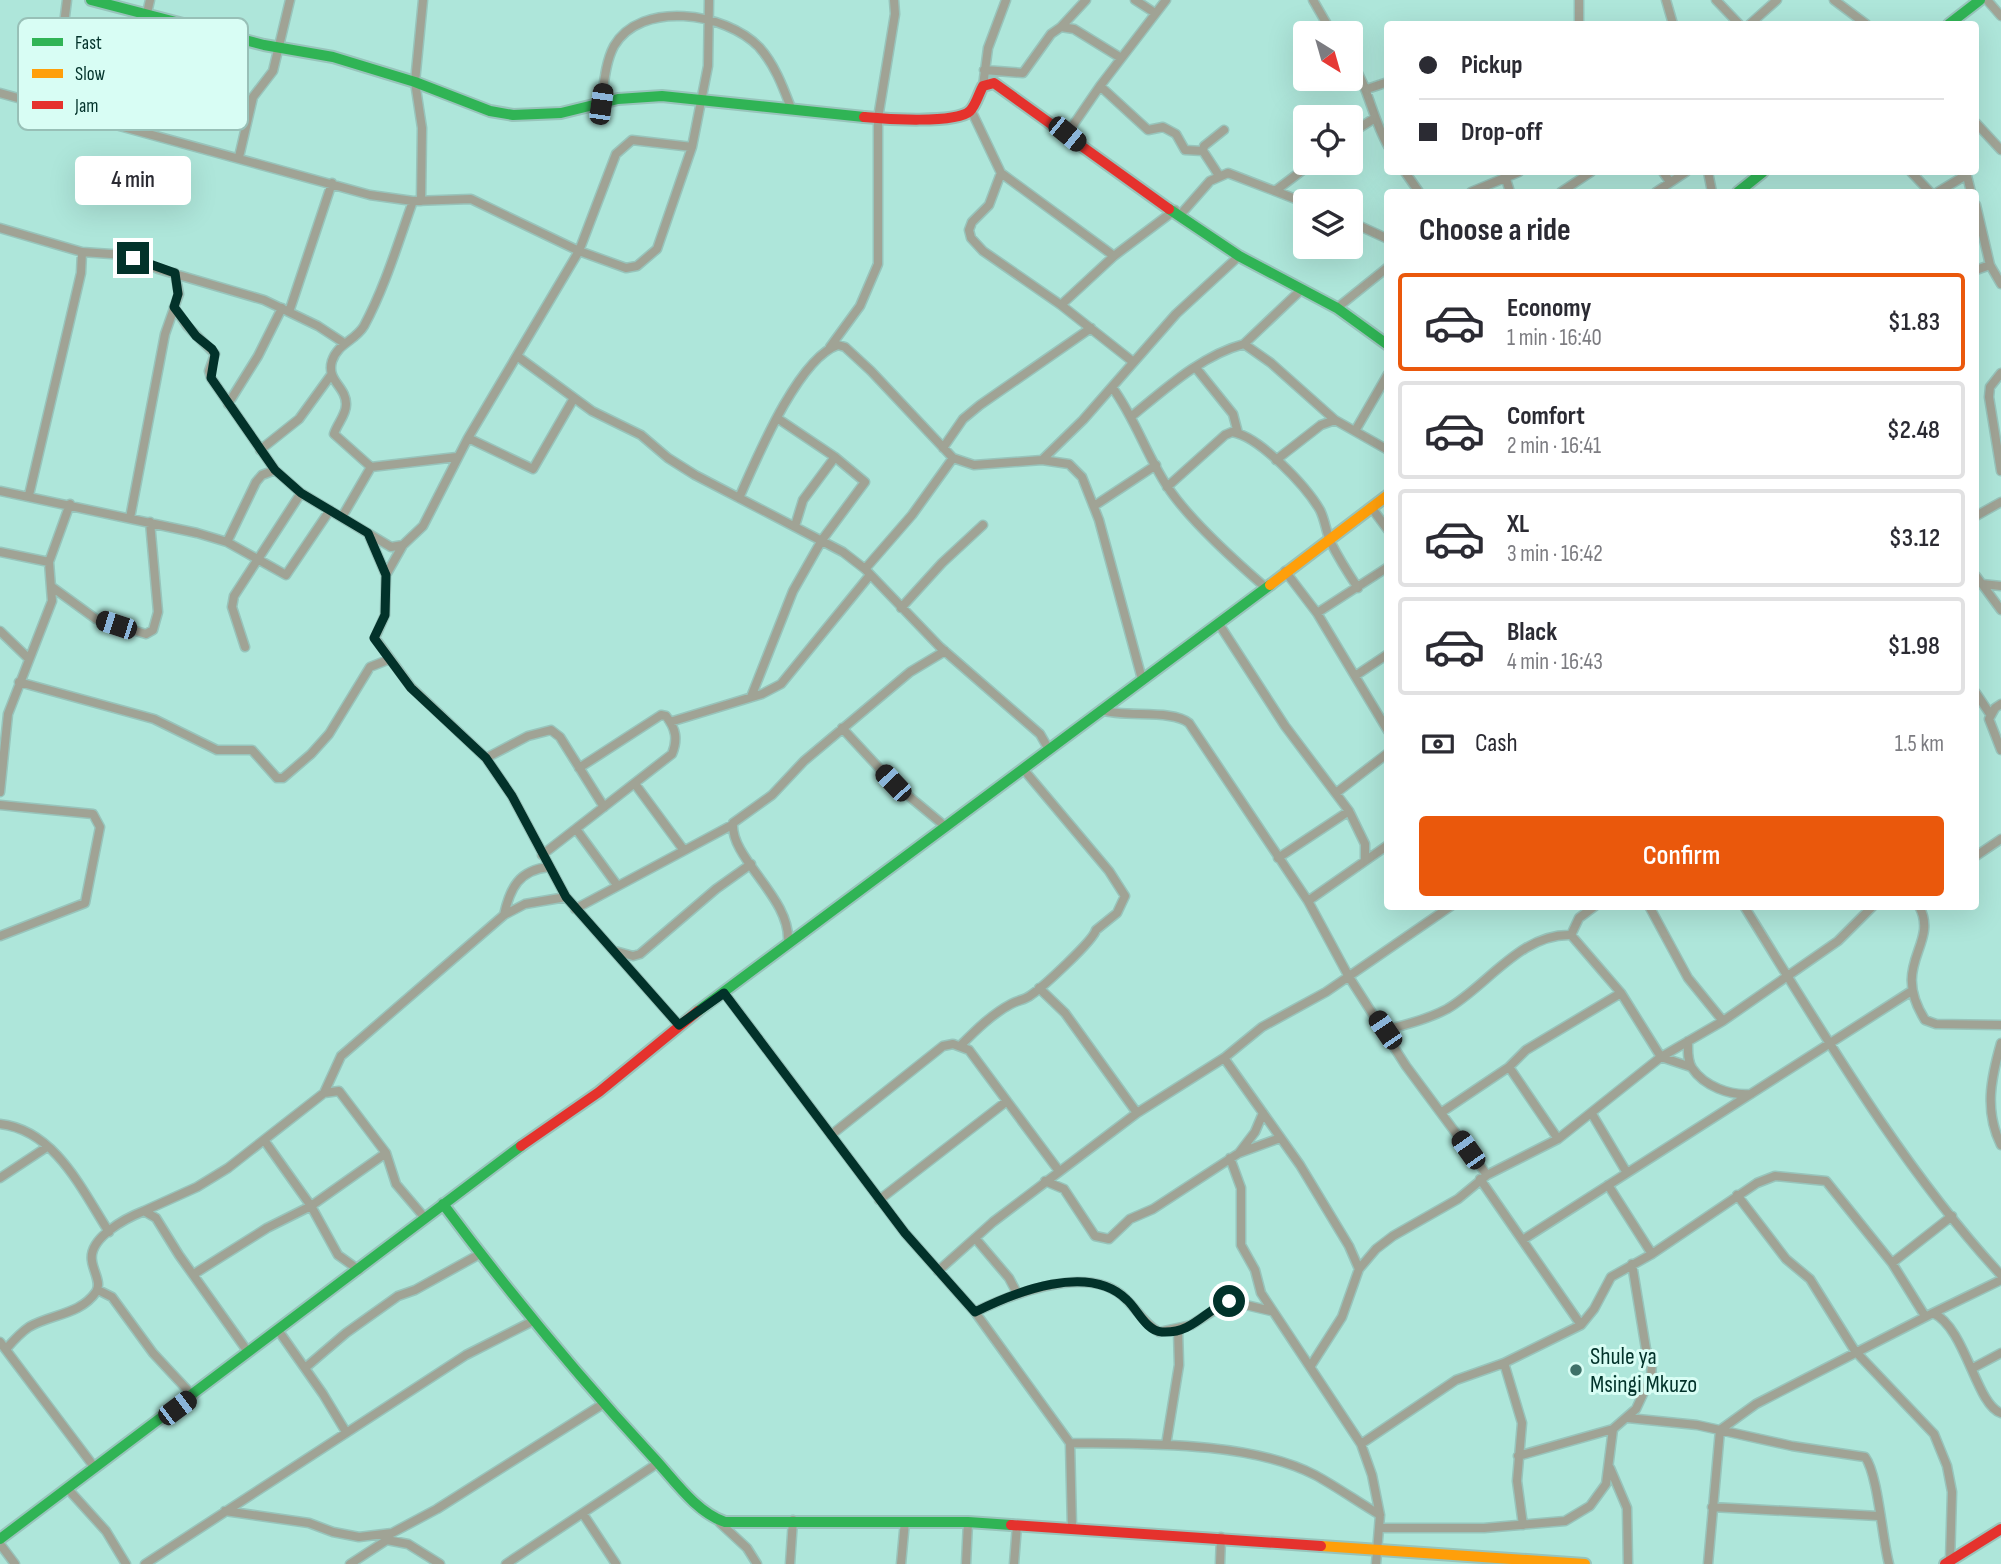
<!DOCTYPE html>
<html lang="en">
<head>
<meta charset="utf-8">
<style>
	:root { --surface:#fff; --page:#f2f2f3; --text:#2b2b33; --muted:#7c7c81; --line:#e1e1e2; --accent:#ea580c }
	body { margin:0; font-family:"Sofia Sans Condensed",sans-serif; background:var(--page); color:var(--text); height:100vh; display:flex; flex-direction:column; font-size:26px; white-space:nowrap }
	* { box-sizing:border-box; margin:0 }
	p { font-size:23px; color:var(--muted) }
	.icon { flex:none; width:38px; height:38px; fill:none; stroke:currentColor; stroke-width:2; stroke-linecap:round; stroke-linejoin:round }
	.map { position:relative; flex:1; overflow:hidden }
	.sheet { position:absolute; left:1384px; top:189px; width:595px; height:721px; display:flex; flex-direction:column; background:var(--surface); border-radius:7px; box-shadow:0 7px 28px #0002 }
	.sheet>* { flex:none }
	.guide { position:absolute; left:1384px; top:21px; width:595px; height:154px; border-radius:7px; box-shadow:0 7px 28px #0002; display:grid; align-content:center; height:154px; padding:0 35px; background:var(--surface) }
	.needle { width:46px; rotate:143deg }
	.fabs { position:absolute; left:1293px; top:21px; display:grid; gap:14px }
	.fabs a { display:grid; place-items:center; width:70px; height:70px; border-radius:7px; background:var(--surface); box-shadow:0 7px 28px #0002; font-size:35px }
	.end { position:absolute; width:32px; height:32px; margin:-16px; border:9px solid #02322a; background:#fff; box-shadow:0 0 0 4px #fff }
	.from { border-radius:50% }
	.bubble { position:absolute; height:49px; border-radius:7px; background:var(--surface); box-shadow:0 7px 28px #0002; font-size:23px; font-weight:600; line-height:49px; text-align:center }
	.car { position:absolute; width:21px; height:42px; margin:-21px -10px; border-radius:9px; box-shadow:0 0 5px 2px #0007; background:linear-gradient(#222 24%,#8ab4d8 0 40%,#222 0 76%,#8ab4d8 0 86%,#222 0) }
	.guide b { display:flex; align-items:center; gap:24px; height:66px; font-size:26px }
	.guide b+b { border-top:2px solid var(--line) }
	.guide i { width:18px; height:18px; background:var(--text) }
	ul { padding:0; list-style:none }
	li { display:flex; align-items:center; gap:21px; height:98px; margin:0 14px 10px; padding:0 21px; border:4px solid var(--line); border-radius:7px }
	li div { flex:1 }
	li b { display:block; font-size:26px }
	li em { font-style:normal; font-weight:600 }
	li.on { border-color:var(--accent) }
	li>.icon { width:63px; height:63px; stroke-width:1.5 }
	h2 { padding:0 35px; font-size:32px; line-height:84px }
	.pay { display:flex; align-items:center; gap:18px; height:77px; padding:0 35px; font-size:26px }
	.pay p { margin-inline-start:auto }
	.action { display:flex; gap:14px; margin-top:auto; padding:14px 35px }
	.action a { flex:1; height:80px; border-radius:7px; background:var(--accent); color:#fff; font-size:28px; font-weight:600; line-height:80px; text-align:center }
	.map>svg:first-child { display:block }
</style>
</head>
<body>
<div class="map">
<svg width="2001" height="1564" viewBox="0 0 2001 1564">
	<rect width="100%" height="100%" fill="#aee6da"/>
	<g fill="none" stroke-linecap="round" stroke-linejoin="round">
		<g stroke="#98c4bb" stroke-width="11">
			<path id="street" d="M 1135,0 L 1155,13
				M 1313,0 L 1332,33
				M 1579,0 L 1579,24
				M 1666,0 L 1673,24
				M 1716,0 L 1739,24
				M 1834,0 L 1866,24
				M 1987,0 L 2001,16
				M 1750,24 L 1777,0
				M 1061,27 L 1086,0
				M 1351,61 C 1369,88 1372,118 1388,146
				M 984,70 L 1023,73 L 1051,34 L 1061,27 L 1074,29 L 1121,58
				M 983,86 L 988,48 L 1006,0
				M 1100,86 L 1148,130 L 1163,127 L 1176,134 L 1185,150 L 1203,151
				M 1367,89 L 1388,82
				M 0,93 L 370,195 L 413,201 L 471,199 L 579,251 L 626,268 L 637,266 L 657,249 L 692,147 L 708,66 L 709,0
				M 601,104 C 604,85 605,63 614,46 C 641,0 725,12 759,47 C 775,65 783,87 791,108
				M 47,105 L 59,64 L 67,0
				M 971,110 L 1001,173 L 1114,256
				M 1976,123 L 2001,150
				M 121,126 L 150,0
				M 1351,133 L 1375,118
				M 1067,134 L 1100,86 L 1166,0
				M 239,157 L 253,97 L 273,71 L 290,0
				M 1405,172 L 1419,192
				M 1663,172 L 1670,182
				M 1708,172 L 1712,192
				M 1911,172 L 1930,192
				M 1966,172 L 1971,192
				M 1001,173 L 989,205 L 972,222 L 969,230 L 971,238 L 983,251 L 1061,305 L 1132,361
				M 1218,174 L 1203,151 L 1204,146 L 1224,130
				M 1506,179 L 1510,192
				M 1275,191 L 1312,163
				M 1471,192 L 1519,172
				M 1561,192 L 1591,172
				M 1656,192 L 1686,172
				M 1938,192 L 1966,175
				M 421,201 L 422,128 L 415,82 L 423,0
				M 1976,205 L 1990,265 L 2001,284
				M 1181,214 L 1210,181 L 1228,173 L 1306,203
				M 1351,222 L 1388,239
				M 0,228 L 82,252 L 126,255 L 158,269 L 264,300 L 318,326 L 344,343
				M 1976,270 L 1990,265
				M 1061,305 L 1114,256 L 1175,210
				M 174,307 L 187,326 L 215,354 L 209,371 L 211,378 L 275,470 L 301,493 L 391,547 L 403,545 L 423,526 L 468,438 L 579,251 L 616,154 L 632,140 L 692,147
				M 1337,308 L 1388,267
				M 289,312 L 332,183
				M 1244,344 L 1302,289
				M 830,347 L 860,306 L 878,264 L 878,118 L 895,14 L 894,0
				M 517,356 L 592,411 L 641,435 L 668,458 L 695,475 L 843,552 L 865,569 L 940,647 L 1040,734 L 1048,748
				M 1196,368 L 1233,414 L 1238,433
				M 2001,373 L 1990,387 L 1989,397 L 2001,471
				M 1112,387 C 1135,418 1146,454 1167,486 C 1189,520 1235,561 1265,587
				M 228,404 L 258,356 L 282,308
				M 1132,416 C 1165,389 1202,355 1244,344 L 1271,363 L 1335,420 L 1388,450
				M 1355,431 L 1388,374
				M 468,438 L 533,469 L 574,398
				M 943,448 L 963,419 L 980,405 L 1091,328
				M 260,450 L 299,419 L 331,375
				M 1042,460 L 1069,464 L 1082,477 L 1099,520 L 1142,679
				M 1276,460 L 1321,425 L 1335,420
				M 371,467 L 457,457
				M 1167,487 L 1225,435 L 1232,432 C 1259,436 1306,486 1320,510 C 1325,520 1326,531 1330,541 C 1338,557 1348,573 1358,588
				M 0,491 L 197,533 L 227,542 L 286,575 L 330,510
				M 29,495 L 81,273 L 82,252
				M 739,498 C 756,460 798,358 838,345 L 845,347 L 871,371 L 953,458 L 974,465 L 1042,460 L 1083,420 L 1176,314 L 1239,256
				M 1094,506 L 1156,465
				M 1371,507 L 1388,530
				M 1976,516 L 2001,502
				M 342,517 L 371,467 L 334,434 C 337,424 346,415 346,405 C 347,387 326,381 332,361 C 338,343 355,341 364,326 C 385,287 398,243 413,201
				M 130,518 L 165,334 L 179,294 L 175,273
				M 795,526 L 803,500 L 835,457
				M 368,533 L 386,575
				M 227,542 L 256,482 L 262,475 L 275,470
				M 403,545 L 386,575 L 385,615 L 375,638 L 411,687 L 486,758 L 512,796 L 566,897 L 679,1025
				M 0,552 L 49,562
				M 865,569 L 912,515 L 953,458
				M 1285,571 L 1317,613 L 1388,731
				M 1976,576 L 2001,610
				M 1982,584 L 2001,586
				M 52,587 L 96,619 L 146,634 L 153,630 L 158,612 L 150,522
				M 901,608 L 942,563 L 983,525
				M 1317,613 L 1388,567
				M 1219,624 L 1285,726 L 1349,811 L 1365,844 L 1365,859
				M 0,631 L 28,658
				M 245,647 L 232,607 L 234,596 L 301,493
				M 1355,676 L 1388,654
				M 19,682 L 154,719 L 217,750 L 252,750 L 277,778 L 283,778 L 311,754 L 329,734 L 370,667 L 390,659
				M 1976,693 L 1990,714
				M 751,697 L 793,591 L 822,540 L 865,482 L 835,457 L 777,418
				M 2001,704 L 1995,708 L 1989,719 L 2001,750
				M 1101,710 C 1125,718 1172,709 1189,723 L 1308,901 L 1349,977 L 1406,1066 L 1487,1175
				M 670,722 L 762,694 L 781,684 L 870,575
				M 842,728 L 893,783 L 946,827
				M 486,758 L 528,736 L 551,730 L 560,737 L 604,807
				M 635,784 L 683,849
				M 0,792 L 8,714 L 52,601 L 49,562 L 70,504
				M 1336,793 L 1388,753
				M 0,805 L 93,814 L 100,827 L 85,903 L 0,936
				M 576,829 L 617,885
				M 542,855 L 672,754 C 678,739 676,729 666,716 L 661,715 L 579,768
				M 1976,856 L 2001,839
				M 1278,858 L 1349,811
				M 1308,901 L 1388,845
				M 1649,906 L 1688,978 L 1723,1021
				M 1744,906 C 1822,1031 1901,1167 2001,1275
				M 1919,906 C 1940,945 1889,963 1925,1020 L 1936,1024 L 2001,1025
				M 575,909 L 732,825
				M 504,915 C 510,888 519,870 549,867
				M 1571,935 L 1579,918 L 1595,906
				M 788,943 C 792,898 730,859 733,823 L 772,795 L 804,761 L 910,672 L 945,651
				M 615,951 L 633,956 L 640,954 L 716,889 L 751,864
				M 1039,988 L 1065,1013 L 1137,1113
				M 725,994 L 905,1233 L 975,1312 L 1070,1443 L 1072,1527
				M 1385,1030 C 1406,1025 1428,1019 1447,1009 C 1487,986 1521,933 1571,935 L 1621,993 L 1661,1057 L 1691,1067
				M 1688,1041 C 1688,1050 1687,1060 1692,1068 C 1704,1086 1730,1096 1751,1094
				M 2001,1043 C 1991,1078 1984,1111 2001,1145
				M 961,1045 C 976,1030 992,1014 1011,1004 C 1018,1000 1025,1000 1031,995 C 1043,987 1093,941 1096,930 L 1117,913 L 1125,896 L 1109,871 L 1024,770
				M 1224,1058 L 1300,1165 L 1349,1246 L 1359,1269
				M 1509,1067 L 1558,1139
				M 324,1093 L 341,1056 L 504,915 L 525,904 L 566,897
				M 1442,1112 L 1509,1067 L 1526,1050 L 1621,993
				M 1592,1114 L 1627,1173
				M 0,1124 C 55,1130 82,1190 109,1232
				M 831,1135 L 943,1046 L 953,1044 L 969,1050 L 1059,1171
				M 264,1140 L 311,1206 L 338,1255 L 359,1270
				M 1239,1153 L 1280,1138
				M 1230,1158 L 1241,1188 L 1241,1245 L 1255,1270 L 1261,1293 L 1361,1444 L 1372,1475 L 1380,1515 L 1376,1564
				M 0,1178 L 47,1147
				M 1480,1179 L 1581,1325
				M 1045,1181 L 1064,1189 L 1095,1236 L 1109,1239 L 1130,1219 L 1153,1209 L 1239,1153 L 1255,1132 L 1263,1113
				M 1608,1185 L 1652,1254
				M 1737,1195 L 1786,1259 L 1810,1279 L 1855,1351 L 1934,1434 L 1947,1466 L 1952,1492 L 1950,1562
				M 879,1200 L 1007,1101
				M 144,1211 L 197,1187 L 228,1168 L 324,1093 L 339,1091 L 386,1153 L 396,1184 L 425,1218
				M 975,1238 L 1009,1278 L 1017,1293
				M 1524,1239 L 1910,992
				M 1892,1263 L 1952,1216
				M 938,1271 L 993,1222 L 1137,1113 L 1224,1058 L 1262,1027 L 1326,992 L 1451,906
				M 194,1274 L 267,1228 L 311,1206 L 386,1153
				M 98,1290 L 112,1297 L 153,1353 L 193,1396
				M 975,1312 C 1010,1295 1079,1268 1116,1291 C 1133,1301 1141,1322 1159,1332 L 1191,1325 L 1229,1301 L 1271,1311
				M 1933,1313 L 2001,1280
				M 278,1330 L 323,1394 L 346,1432
				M 0,1342 L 95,1468
				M 6,1349 C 13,1341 20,1333 29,1327 C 51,1314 80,1315 96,1292 C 102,1283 93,1271 92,1261 C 88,1238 126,1218 144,1211 L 156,1218 L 179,1255 L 248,1352
				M 1504,1363 L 1522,1423 L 1517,1481 L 1523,1525
				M 1310,1367 L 1342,1317 L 1359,1269 L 1376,1249 L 1393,1236 L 1458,1199 L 1487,1175 L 1558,1139 L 1661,1057 L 1723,1021 L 1838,941 L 1873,906
				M 305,1368 L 346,1333 L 398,1296 L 415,1290 L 480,1254
				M 1973,1368 L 2001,1353
				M 1628,1418 L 1697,1425 L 1792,1446 L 1865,1457 C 1878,1474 1882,1538 1889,1564
				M 1070,1443 C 1143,1444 1250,1441 1315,1475 C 1337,1487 1358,1502 1380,1515
				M 1361,1444 L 1456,1380 L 1504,1363 L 1581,1325 L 1594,1309 L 1611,1277 L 1652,1254 L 1757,1183 L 1775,1176 L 1826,1181 L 1892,1263 L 1925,1316
				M 1166,1445 L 1179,1365 L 1178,1330
				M 1518,1456 L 1613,1429 L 1636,1409 L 1651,1377 L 1652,1363 L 1646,1349 L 1632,1264
				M 1610,1468 L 1627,1508 L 1628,1564
				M 67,1488 L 106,1531 L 126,1564
				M 1712,1507 L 1878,1516
				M 225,1511 L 309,1523 L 333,1532 L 359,1537 L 392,1533 L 437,1509 L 603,1404
				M 583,1514 L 616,1564
				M 720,1523 L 747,1548 L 757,1564
				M 1379,1528 L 1484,1528 L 1565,1521 L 1590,1506 L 1606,1484 L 1613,1429
				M 0,1544 L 15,1564
				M 145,1564 L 466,1355 L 533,1321
				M 350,1564 L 387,1540 L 408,1544 L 440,1564
				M 506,1564 L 658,1463
				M 790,1564 L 793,1520
				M 901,1564 L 905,1521
				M 966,1564 L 968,1522
				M 1014,1564 L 1017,1525
				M 1220,1564 L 1221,1537
				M 1708,1564 L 1720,1430 L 1756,1404 L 1933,1313 C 1966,1328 1976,1405 2001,1413"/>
		</g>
		<g stroke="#98c4bb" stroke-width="14">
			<path id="fast" d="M 91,0 L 264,45 L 333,57 L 415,82 L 490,111 L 513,115 L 561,113 L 618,99 L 662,96 L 864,117
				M 1949,24 L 1980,0
				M 1738,192 L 1763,172
				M 1169,209 L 1239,256 L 1337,308 L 1388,345
				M 698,1011 L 1270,585
				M 443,1204 C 508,1291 577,1375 651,1455 C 672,1477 695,1512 725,1522 L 968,1522 L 1011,1525
				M 0,1539 L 521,1146"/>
		</g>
		<g stroke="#98c4bb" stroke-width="14">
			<path id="slow" d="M 1270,585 L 1388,495
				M 1321,1546 L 1585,1564"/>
		</g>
		<g stroke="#98c4bb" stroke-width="14">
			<path id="jam" d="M 864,117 C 884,119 956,124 970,111 C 976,105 979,93 983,86 L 994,83 L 1169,209
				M 521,1146 L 599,1092 L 698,1011
				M 1011,1525 L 1321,1546
				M 1945,1564 L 2001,1529"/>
		</g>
		<use href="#street" stroke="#a0a395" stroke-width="8"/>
		<use href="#fast" stroke="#30b455" stroke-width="10"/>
		<use href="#slow" stroke="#ff9f0a" stroke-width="10"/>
		<use href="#jam" stroke="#e5322d" stroke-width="10"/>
	</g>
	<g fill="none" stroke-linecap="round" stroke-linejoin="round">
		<path stroke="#02322a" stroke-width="9" d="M 133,258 L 175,273 L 178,294 L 174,307 L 196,336 L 212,349 L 215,354 L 211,378 L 275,470 L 301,493 L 368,533 L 386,575 L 385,615 L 374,638 L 411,688 L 486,758 L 512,796 L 566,897 L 679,1025 L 724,993 L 905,1233 L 975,1312 C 1015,1292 1089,1262 1127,1300 C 1138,1310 1146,1331 1162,1332 C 1193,1334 1206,1309 1229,1301"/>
	</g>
	<circle fill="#3e7168" stroke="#d8fdf4" stroke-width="2.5" cx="1576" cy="1370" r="7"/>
	<g text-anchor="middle" stroke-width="6" stroke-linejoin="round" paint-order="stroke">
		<g font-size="24" fill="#02322a" stroke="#d8fdf4" text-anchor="start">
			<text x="1590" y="1364">Shule ya<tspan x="1590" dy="28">Msingi Mkuzo</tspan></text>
		</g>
	</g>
	<rect x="18" y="18" width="230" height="112" rx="10" fill="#d8fdf4" stroke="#98c0b7" stroke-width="2"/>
	<rect x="32" y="38" width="31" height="8" fill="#30b455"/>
	<rect x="32" y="69" width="31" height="9" fill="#ff9f0a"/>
	<rect x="32" y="101" width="31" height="8" fill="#e5322d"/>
	<g font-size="19" fill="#02322a">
		<text x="75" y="49">Fast</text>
		<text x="75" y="80">Slow</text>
		<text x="75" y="112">Jam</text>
	</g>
</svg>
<div class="fabs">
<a><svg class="needle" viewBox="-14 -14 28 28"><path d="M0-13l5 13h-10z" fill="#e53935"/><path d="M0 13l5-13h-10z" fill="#7c7c81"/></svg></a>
<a><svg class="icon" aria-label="locate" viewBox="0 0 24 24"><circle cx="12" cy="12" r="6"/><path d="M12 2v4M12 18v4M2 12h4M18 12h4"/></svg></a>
<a><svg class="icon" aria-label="layers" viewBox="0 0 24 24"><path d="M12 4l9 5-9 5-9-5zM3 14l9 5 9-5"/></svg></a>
</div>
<i class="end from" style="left:1229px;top:1301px"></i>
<i class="end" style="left:133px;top:258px"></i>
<div class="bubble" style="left:75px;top:156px;width:116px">4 min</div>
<i class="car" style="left:601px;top:104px;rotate:8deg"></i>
<i class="car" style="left:1067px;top:134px;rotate:129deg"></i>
<i class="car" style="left:116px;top:625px;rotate:288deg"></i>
<i class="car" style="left:893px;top:783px;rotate:317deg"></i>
<i class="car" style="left:1385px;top:1030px;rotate:326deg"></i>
<i class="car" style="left:1468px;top:1150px;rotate:325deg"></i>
<i class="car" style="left:177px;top:1408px;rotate:53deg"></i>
<div class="guide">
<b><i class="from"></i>Pickup</b>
<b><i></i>Drop-off</b>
</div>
<section class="sheet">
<h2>Choose a ride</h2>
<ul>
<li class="on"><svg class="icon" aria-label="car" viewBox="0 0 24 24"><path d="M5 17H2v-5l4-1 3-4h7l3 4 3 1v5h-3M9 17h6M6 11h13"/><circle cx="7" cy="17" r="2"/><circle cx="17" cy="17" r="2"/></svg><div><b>Economy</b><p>1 min · 16:40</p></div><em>$1.83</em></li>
<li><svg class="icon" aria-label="car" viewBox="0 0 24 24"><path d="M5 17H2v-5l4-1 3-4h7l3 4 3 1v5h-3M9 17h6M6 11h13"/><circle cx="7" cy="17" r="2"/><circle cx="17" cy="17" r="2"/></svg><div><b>Comfort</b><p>2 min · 16:41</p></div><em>$2.48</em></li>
<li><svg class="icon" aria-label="car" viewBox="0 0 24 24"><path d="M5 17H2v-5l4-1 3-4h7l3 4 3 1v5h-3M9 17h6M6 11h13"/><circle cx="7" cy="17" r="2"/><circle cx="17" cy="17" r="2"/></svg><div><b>XL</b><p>3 min · 16:42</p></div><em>$3.12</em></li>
<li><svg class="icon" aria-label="car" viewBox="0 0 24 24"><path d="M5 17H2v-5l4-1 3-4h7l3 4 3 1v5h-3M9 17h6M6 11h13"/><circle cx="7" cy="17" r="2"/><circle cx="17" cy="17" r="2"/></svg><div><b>Black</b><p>4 min · 16:43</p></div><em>$1.98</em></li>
</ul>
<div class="pay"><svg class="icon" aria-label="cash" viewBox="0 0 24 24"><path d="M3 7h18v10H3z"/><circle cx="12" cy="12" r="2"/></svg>Cash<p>1.5 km</p></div>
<div class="action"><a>Confirm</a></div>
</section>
</div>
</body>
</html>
